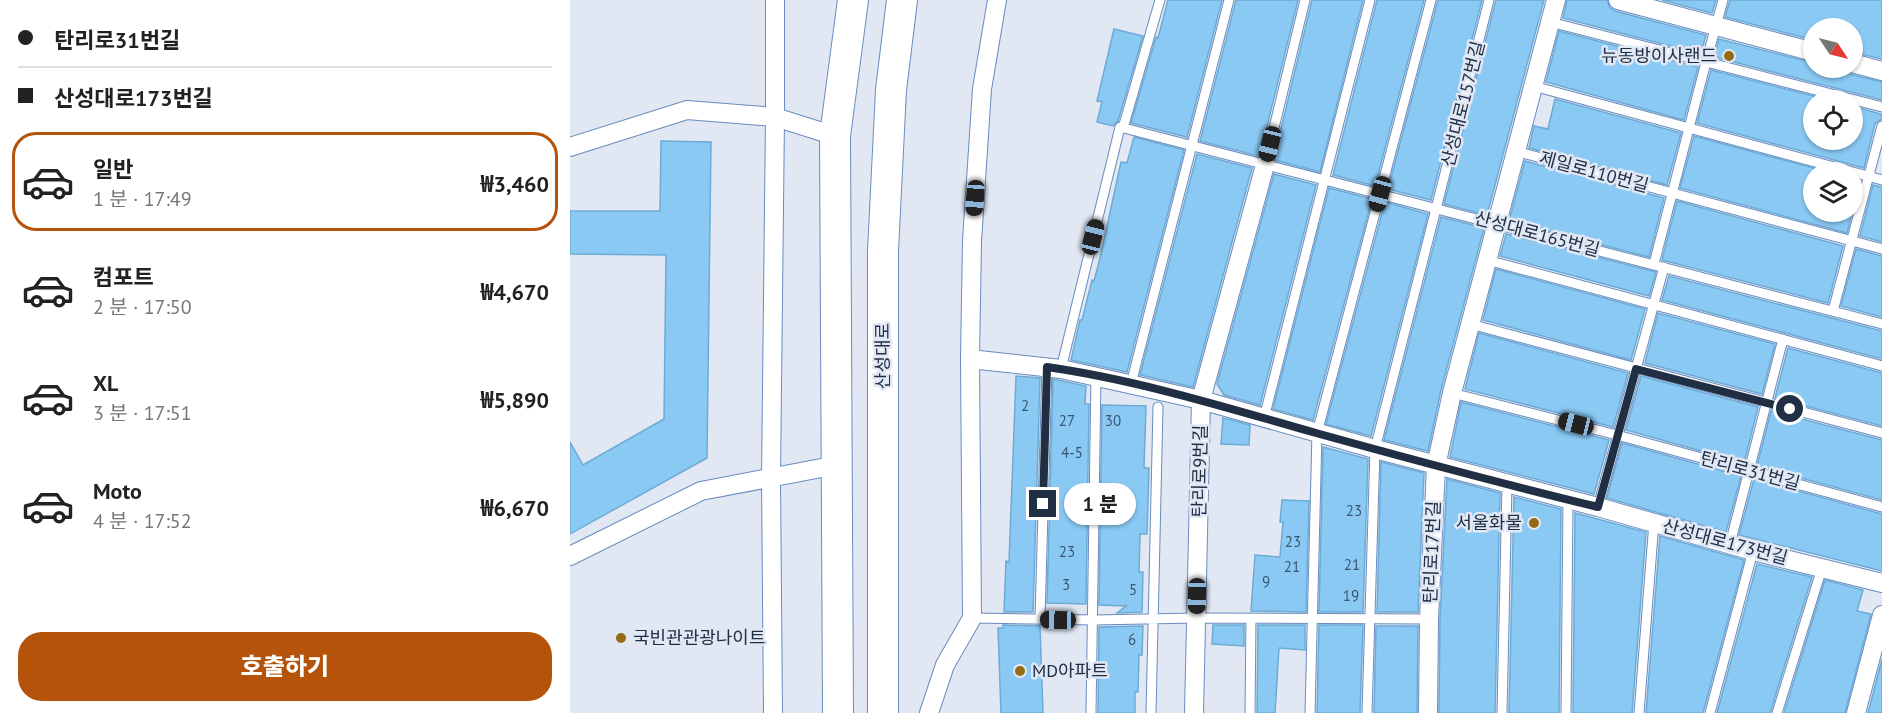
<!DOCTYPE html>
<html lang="ko">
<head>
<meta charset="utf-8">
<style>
	:root { --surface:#fff; --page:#f6f6f6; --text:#222; --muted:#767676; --line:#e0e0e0; --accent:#b45309 }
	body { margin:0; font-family:"PT Sans","Noto Sans KR",sans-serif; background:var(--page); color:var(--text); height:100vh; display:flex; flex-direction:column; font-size:22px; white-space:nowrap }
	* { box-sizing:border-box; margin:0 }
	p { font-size:20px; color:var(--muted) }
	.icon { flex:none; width:33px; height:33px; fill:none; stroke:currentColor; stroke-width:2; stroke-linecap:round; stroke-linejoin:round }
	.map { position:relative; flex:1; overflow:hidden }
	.drawer { display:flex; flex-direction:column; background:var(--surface); width:570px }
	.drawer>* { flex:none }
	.banner { display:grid; align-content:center; height:132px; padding:0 18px; background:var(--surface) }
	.needle { width:39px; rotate:125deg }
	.controls { position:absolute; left:1233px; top:18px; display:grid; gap:12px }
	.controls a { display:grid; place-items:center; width:60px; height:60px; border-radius:50%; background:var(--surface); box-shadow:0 2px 4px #0004; font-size:30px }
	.end { position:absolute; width:27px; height:27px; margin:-14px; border:8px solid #212f45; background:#fff; box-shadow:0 0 0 3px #fff }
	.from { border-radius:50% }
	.bubble { position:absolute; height:42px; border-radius:21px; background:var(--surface); box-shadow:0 2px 4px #0004; font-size:20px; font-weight:800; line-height:42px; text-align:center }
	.car { position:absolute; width:18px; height:36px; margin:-18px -9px; border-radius:8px; box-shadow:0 0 4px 2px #0007; background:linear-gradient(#222 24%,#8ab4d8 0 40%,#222 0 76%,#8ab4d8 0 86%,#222 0) }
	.banner b { display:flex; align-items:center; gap:21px; height:57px; font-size:22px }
	.banner b+b { border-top:2px solid var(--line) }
	.banner i { width:15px; height:15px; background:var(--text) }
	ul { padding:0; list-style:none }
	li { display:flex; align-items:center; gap:18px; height:99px; margin:0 12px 9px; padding:0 6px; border:3px solid transparent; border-radius:24px }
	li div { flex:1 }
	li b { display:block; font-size:22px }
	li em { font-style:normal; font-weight:800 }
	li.selected { border-color:var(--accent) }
	li>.icon { width:54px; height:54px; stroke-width:1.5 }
	.cta { display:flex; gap:12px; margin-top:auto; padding:12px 18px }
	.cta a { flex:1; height:69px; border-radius:24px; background:var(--accent); color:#fff; font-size:24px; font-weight:800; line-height:69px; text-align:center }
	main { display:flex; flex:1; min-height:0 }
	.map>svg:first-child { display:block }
</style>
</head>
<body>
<main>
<section class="drawer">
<div class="banner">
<b><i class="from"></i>탄리로31번길</b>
<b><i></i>산성대로173번길</b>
</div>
<ul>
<li class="selected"><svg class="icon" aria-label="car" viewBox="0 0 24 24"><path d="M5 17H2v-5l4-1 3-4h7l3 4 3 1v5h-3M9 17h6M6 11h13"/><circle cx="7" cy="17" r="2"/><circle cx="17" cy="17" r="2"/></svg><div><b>일반</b><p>1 분 · 17:49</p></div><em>₩3,460</em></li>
<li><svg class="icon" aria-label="car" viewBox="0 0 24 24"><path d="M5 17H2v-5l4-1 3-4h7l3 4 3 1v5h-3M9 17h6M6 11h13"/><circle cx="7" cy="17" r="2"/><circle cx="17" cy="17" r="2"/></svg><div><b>컴포트</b><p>2 분 · 17:50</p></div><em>₩4,670</em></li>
<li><svg class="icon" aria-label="car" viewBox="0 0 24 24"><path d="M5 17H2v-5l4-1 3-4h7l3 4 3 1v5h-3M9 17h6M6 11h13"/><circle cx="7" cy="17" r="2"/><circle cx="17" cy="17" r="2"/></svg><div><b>XL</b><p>3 분 · 17:51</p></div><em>₩5,890</em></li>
<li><svg class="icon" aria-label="car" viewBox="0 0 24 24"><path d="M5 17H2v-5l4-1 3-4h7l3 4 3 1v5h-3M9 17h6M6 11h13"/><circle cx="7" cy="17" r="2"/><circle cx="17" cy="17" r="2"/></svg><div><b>Moto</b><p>4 분 · 17:52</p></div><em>₩6,670</em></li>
</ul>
<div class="cta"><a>호출하기</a></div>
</section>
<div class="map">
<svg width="1312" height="713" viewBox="0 0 1312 713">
	<rect width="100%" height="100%" fill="#e1e8f4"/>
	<path fill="#8ac9f4" stroke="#6dabd4" stroke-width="1.5" d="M 598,0 L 652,0 L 617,137 L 561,123 L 586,37 L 588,38 Z
		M 666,0 L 728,0 L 690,155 L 689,156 L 630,141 Z
		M 742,0 L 793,0 L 750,172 L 705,160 L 704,158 Z
		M 807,0 L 854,0 L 805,186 L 763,175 Z
		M 868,0 L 912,0 L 861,200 L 818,189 Z
		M 926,0 L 974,0 L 917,215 L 874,204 Z
		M 997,0 L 1037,0 L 1040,8 L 1045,11 L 1136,35 L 1131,54 L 993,18 Z
		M 1092,0 L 1146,0 L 1142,13 Z
		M 1160,0 L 1312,0 L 1312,59 L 1282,52 L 1282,28 L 1244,28 L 1244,40 L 1155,17 Z
		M 544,29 L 573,36 L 548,121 L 543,126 L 527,122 L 532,102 L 527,101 Z
		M 989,31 L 1128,67 L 1114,120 L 976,82 Z
		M 1149,39 L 1244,63 L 1244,68 L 1272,68 L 1279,74 L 1312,82 L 1312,100 L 1144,57 Z
		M 1141,70 L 1259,100 L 1244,100 L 1244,140 L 1282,140 L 1282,106 L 1311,114 L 1312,119 L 1308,121 L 1305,124 L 1294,168 L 1127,123 Z
		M 985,99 L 1111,133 L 1097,185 L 959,148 L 964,126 L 978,129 Z
		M 1124,136 L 1258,172 L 1244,172 L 1244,212 L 1282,212 L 1277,233 L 1110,188 Z
		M 564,137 L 614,150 L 557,372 L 501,360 L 510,320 L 512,320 L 522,280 L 524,281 L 531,254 L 551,162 L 557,163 Z
		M 91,141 L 141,142 L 137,458 L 0,534 L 0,442 L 13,465 L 94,419 L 96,255 L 0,254 L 0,211 L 90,211 Z
		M 627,154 L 682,168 L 623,387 L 570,375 Z
		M 955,161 L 1094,198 L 1079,257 L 939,221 Z
		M 704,174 L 746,185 L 690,405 L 654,395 L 647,384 Z
		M 1282,179 L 1290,181 L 1282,211 Z
		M 1303,185 L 1312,187 L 1312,242 L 1290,236 Z
		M 759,188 L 802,199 L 743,420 L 703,409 Z
		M 1107,201 L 1273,246 L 1258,303 L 1092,260 Z
		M 815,202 L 858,214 L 801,436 L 756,424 Z
		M 871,217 L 914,228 L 871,390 L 858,451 L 814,440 Z
		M 936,234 L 1086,272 L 1079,296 L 930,256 Z
		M 1286,249 L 1312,256 L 1312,317 L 1271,306 Z
		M 926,269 L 1075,309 L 1061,360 L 913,320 Z
		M 1099,276 L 1312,331 L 1312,359 L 1092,300 Z
		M 1088,313 L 1205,344 L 1192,394 L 1075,363 Z
		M 909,333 L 1058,373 L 1043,427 L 895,389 Z
		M 1218,348 L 1312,373 L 1312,426 L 1205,398 Z
		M 446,376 L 470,378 L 463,612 L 434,612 L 436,561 L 439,562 Z
		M 1071,376 L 1188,407 L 1174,463 L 1056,430 Z
		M 483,379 L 516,386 L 515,404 L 519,404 L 516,604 L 477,603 Z
		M 891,402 L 1039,440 L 1024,494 L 880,457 Z
		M 532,405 L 576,406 L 574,468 L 579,468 L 577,534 L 570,534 L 569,572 L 573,572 L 572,612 L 547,613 L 556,606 L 529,605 Z
		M 1201,411 L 1312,440 L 1312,500 L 1187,466 Z
		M 653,418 L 680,425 L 679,445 L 651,444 Z
		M 1052,443 L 1171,476 L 1156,532 L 1037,498 Z
		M 753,447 L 798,459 L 793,612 L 749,612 Z
		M 811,462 L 854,473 L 848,612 L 807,612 Z
		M 877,479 L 930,493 L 925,713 L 869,713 L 870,619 Z
		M 1184,479 L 1312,514 L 1312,571 L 1169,535 Z
		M 944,497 L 991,509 L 989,713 L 939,713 Z
		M 712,500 L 739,501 L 736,612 L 681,611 L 685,555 L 710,557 L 713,522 L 710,522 Z
		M 1005,513 L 1076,532 L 1062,713 L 1003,713 Z
		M 1090,536 L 1174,560 L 1133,713 L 1076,713 Z
		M 1187,564 L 1242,577 L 1200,713 L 1147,713 Z
		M 1255,580 L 1293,590 L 1287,611 L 1301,614 L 1275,713 L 1214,713 Z
		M 433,625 L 470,626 L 473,713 L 431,713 L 428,628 L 433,628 Z
		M 643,625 L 674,625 L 674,646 L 642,644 Z
		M 688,625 L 735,625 L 735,650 L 709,648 L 705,713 L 687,713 Z
		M 749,625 L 793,625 L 790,713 L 747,713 Z
		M 573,626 L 572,655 L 569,655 L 568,692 L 565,692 L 565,713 L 528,713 L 529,627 Z
		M 806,626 L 848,626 L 847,713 L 804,713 Z
		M 1312,659 L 1312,713 L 1298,713 Z"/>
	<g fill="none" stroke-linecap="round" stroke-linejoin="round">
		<g stroke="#698bbf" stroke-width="11">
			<path id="service" d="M 980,22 L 1312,107
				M 963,86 L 1312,180
				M 553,128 L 590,0
				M 945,151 L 1312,249
				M 695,165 L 735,0
				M 917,260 L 1312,366
				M 1084,264 L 1136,62 L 1153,0
				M 1263,311 L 1312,126
				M 900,324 L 1312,433
				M 491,369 L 550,127 L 1312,324
				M 561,384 L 659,0
				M 882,393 L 1047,435 L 1312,507
				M 694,418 L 800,0
				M 1028,507 L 1094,267
				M 1160,544 L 1213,339
				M 402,618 L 524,620 L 626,618 L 859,619
				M 470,619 L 477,367
				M 521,713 L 526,376
				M 581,713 L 588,407
				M 680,713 L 681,619
				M 740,713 L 747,433 L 861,0
				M 797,713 L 805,449 L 919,0
				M 932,713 L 937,485
				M 996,713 L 998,500
				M 1069,713 L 1084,522
				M 1140,713 L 1183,551
				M 1207,713 L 1252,568"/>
		</g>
		<g stroke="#698bbf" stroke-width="20">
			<path id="minor" d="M 205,0 L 205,117 L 265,136
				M 1048,0 L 1244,52
				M 1282,63 L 1312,71
				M 0,147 L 117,110 L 205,117 L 201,478 L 203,713
				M 400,359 L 491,369 L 631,400 L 805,449 L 1028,507 L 1183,551 L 1312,583
				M 0,556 L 131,491 L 267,465
				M 359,713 L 375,665 L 402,618 L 400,359 L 402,241 L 412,89 L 427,0
				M 624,713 L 631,400 L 695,165
				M 858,713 L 859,619 L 866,466 L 882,393 L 986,0
				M 1286,713 L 1312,615"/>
		</g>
		<g stroke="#698bbf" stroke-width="32">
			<path id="primary" d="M 268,713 L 265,136 L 283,0
				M 313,713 L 313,251 L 321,90 L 332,0"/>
		</g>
		<use href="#service" stroke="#fff" stroke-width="9"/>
		<use href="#minor" stroke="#fff" stroke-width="18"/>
		<use href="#primary" stroke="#fff" stroke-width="30"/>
	</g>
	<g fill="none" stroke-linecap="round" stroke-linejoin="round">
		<path stroke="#212f45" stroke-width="8" d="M 473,504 L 477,367 C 568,380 658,408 746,433 C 840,459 933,484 1028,507 L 1066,369 L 1220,409"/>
	</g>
	<g fill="#946a14" stroke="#e1e8f4" stroke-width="2">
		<circle cx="1159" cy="56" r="6"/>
		<circle cx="964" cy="523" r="6"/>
		<circle cx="51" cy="638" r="6"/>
		<circle cx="450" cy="671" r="6"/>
	</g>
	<g text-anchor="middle" stroke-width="5" stroke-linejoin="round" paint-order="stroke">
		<g font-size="15" fill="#3b5671">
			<text x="455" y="411">2</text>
			<text x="497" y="426">27</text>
			<text x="543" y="426">30</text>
			<text x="502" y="458">4-5</text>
			<text x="784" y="516">23</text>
			<text x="723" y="547">23</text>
			<text x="497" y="557">23</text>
			<text x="782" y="570">21</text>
			<text x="722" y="572">21</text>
			<text x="696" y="587">9</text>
			<text x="496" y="590">3</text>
			<text x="563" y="595">5</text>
			<text x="781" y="601">19</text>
			<text x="562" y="645">6</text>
		</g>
		<g font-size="18" fill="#212f45" stroke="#e1e8f4" text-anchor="end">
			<text x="1147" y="62">뉴동방이사랜드</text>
			<text x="952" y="529">서울화물</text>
			<text x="63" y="644" text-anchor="start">국빈관관광나이트</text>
			<text x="462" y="677" text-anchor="start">MD아파트</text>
		</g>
		<g font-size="18" fill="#212f45" stroke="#e1e8f4">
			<text transform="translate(893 104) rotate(-76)" y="6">산성대로157번길</text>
			<text transform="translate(1024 172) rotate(15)" y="6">제일로110번길</text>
			<text transform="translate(967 234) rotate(15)" y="6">산성대로165번길</text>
			<text transform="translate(313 356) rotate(-90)" y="6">산성대로</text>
			<text transform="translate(630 471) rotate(-89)" y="6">탄리로9번길</text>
			<text transform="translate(1180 471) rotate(15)" y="6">탄리로31번길</text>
			<text transform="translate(1155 542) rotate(15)" y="6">산성대로173번길</text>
			<text transform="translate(862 552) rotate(-88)" y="6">탄리로17번길</text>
		</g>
	</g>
</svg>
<div class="controls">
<a><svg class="needle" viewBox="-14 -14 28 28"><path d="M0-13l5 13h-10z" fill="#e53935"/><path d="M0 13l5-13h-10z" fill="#767676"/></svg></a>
<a><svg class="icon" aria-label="locate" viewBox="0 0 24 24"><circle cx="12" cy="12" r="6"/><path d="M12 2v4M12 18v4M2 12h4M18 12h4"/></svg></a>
<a><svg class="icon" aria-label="layers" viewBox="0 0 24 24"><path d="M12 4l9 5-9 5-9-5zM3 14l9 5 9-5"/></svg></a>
</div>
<i class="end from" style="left:1220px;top:409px"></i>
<i class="end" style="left:473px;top:504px"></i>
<div class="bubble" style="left:494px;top:483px;width:72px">1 분</div>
<i class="car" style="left:700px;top:144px;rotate:194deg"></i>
<i class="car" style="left:810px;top:194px;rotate:195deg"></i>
<i class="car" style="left:405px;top:198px;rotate:184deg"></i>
<i class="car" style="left:523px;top:237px;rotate:14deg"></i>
<i class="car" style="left:1006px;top:424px;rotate:284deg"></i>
<i class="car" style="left:627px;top:596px;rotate:181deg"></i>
<i class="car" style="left:488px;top:620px;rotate:271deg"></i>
</div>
</main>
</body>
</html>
